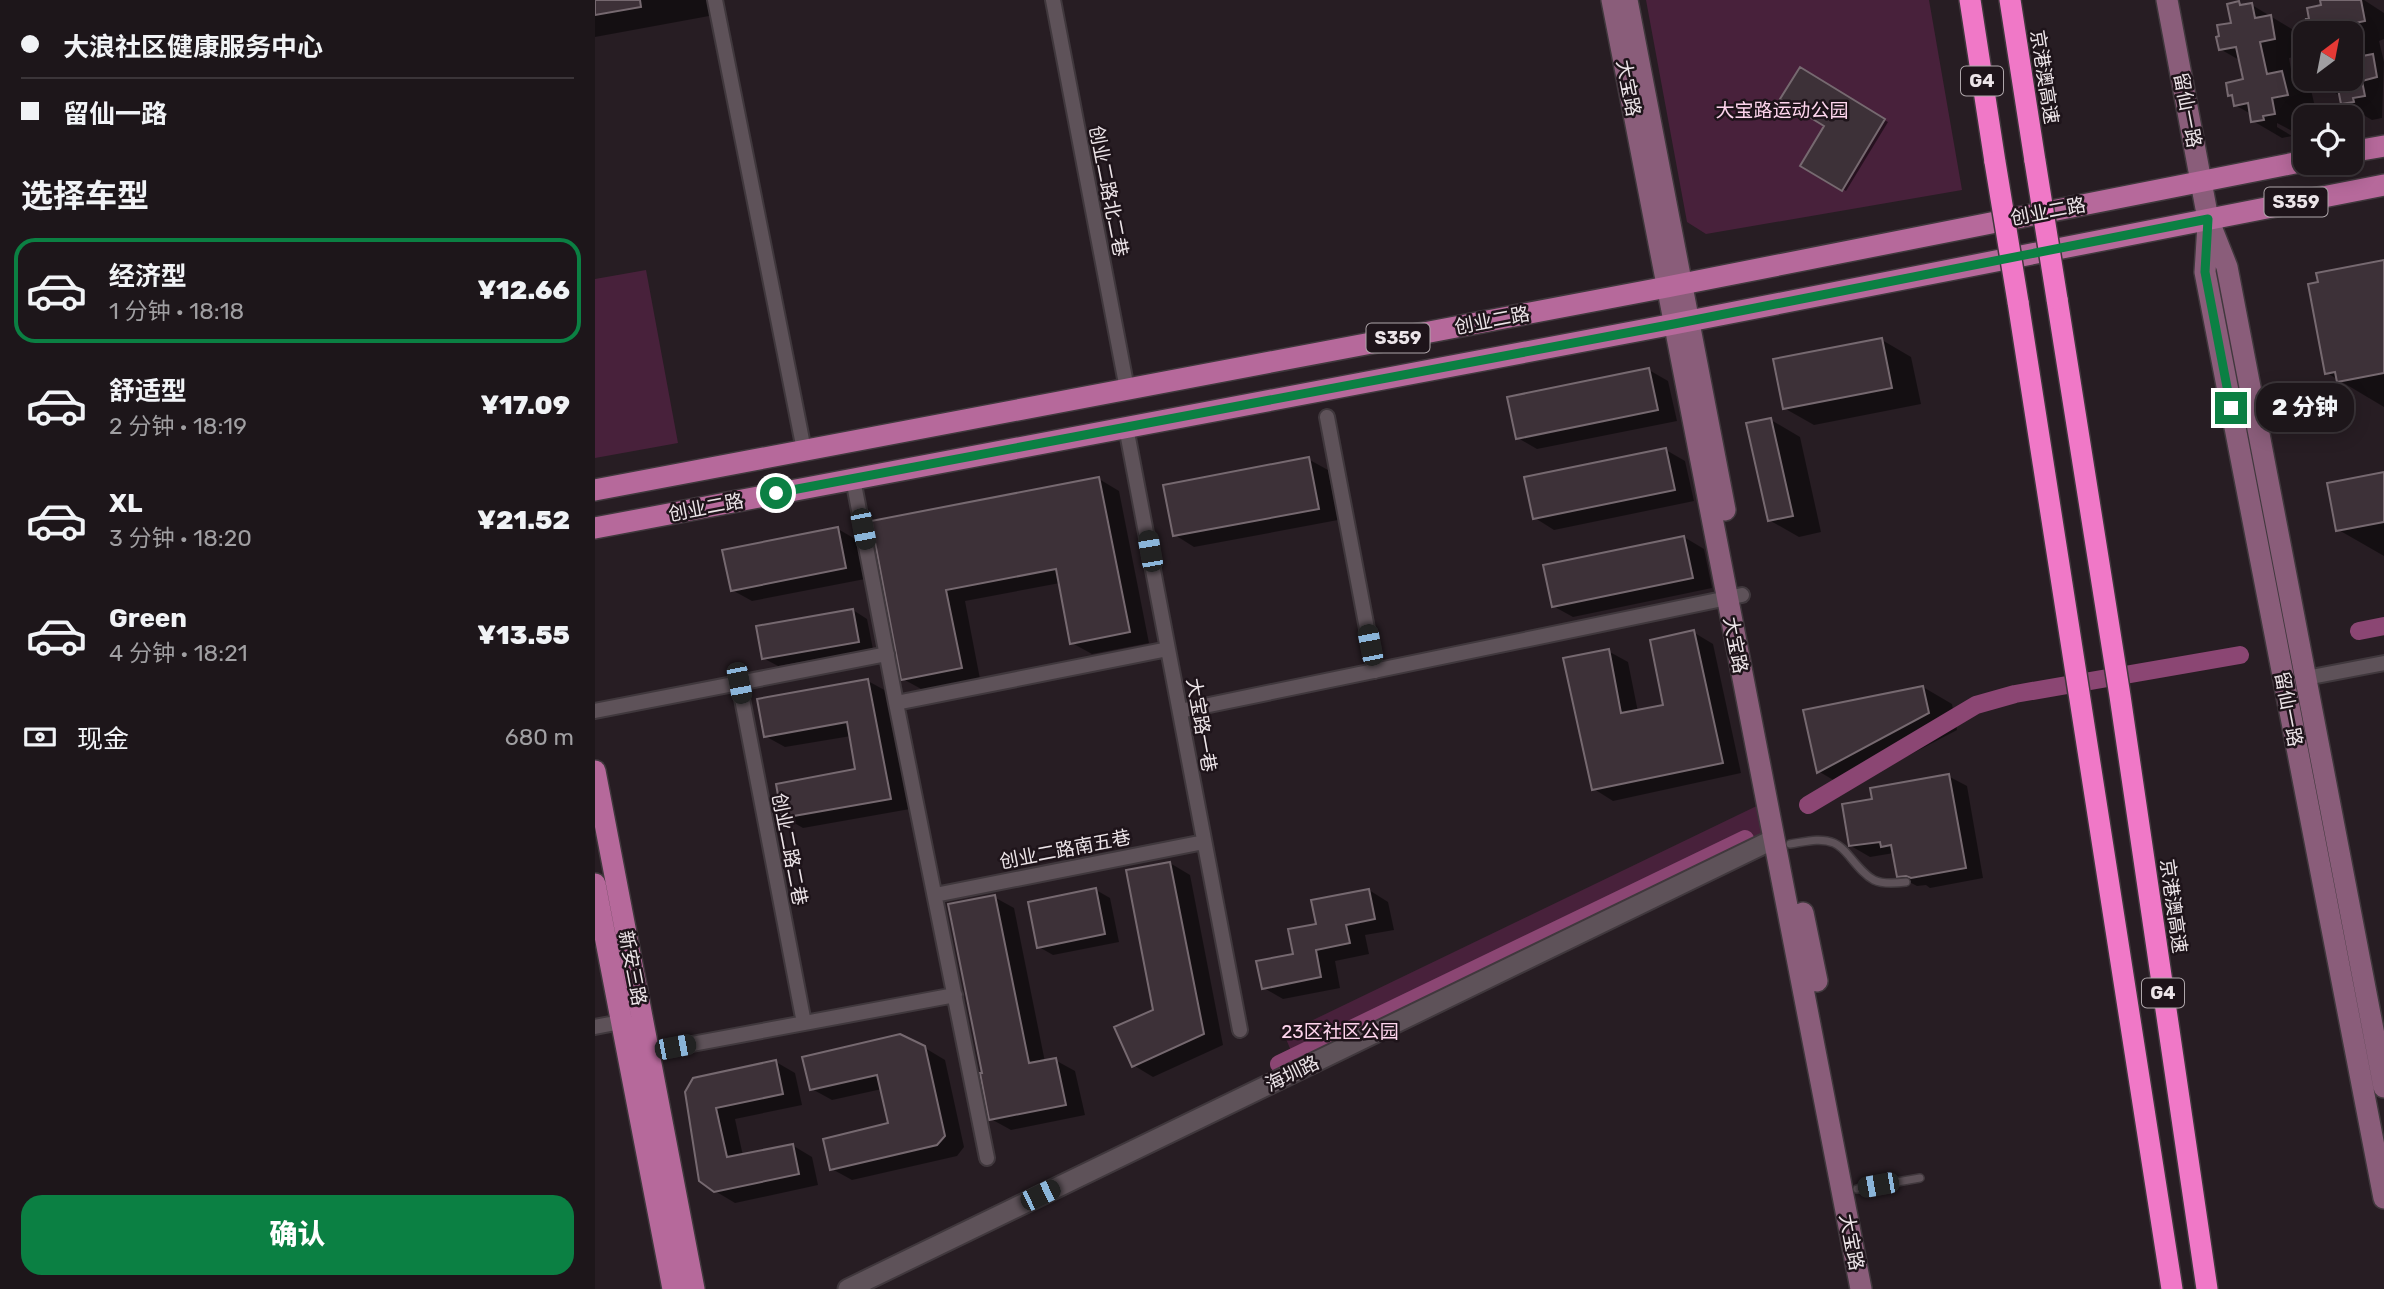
<!DOCTYPE html>
<html lang="zh">
<head>
<meta charset="utf-8">
<style>
	:root { --surface:#1d161a; --page:#251f23; --text:#f1f3f6; --muted:#a09fa2; --line:#3b3539; --accent:#0b8043 }
	body { margin:0; font-family:Rubik,"Noto Sans SC",sans-serif; background:var(--page); color:var(--text); height:100vh; display:flex; flex-direction:column; font-size:26px; white-space:nowrap }
	* { box-sizing:border-box; margin:0 }
	p { font-size:23px; color:var(--muted) }
	.icon { flex:none; width:38px; height:38px; fill:none; stroke:currentColor; stroke-width:2; stroke-linecap:round; stroke-linejoin:round }
	.map { position:relative; flex:1; overflow:hidden }
	.side { display:flex; flex-direction:column; background:var(--surface); width:595px }
	.side>* { flex:none }
	.banner { display:grid; align-content:center; height:154px; padding:0 21px; background:var(--surface) }
	.needle { width:46px; rotate:32deg }
	.fabs { position:absolute; left:1698px; top:21px; display:grid; gap:14px }
	.fabs a { display:grid; place-items:center; width:70px; height:70px; border-radius:14px; background:var(--surface); box-shadow:0 4px 18px #0003,0 0 0 2px var(--line); font-size:35px }
	.end { position:absolute; width:32px; height:32px; margin:-16px; border:9px solid #0b8043; background:#fff; box-shadow:0 0 0 4px #fff }
	.from { border-radius:50% }
	.bubble { position:absolute; height:49px; border-radius:21px; background:var(--surface); box-shadow:0 4px 18px #0003,0 0 0 2px var(--line); font-size:23px; font-weight:800; line-height:49px; text-align:center }
	.car { position:absolute; width:21px; height:42px; margin:-21px -10px; border-radius:9px; box-shadow:0 0 5px 2px #0007; background:linear-gradient(#222 24%,#8ab4d8 0 40%,#222 0 76%,#8ab4d8 0 86%,#222 0) }
	.banner b { display:flex; align-items:center; gap:24px; height:66px; font-size:26px }
	.banner b+b { border-top:2px solid var(--line) }
	.banner i { width:18px; height:18px; background:var(--text) }
	ul { padding:0; list-style:none }
	li { display:flex; align-items:center; gap:21px; height:105px; margin:0 14px 10px; padding:0 7px; border:4px solid transparent; border-radius:21px }
	li div { flex:1 }
	li b { display:block; font-size:26px }
	li em { font-style:normal; font-weight:800 }
	li.active { border-color:var(--accent) }
	li>.icon { width:63px; height:63px; stroke-width:1.5 }
	h2 { padding:0 21px; font-size:32px; line-height:84px }
	.pay { display:flex; align-items:center; gap:18px; height:77px; padding:0 21px; font-size:26px }
	.pay p { margin-inline-start:auto }
	.action { display:flex; gap:14px; margin-top:auto; padding:14px 21px }
	.action a { flex:1; height:80px; border-radius:21px; background:var(--accent); color:#fff; font-size:28px; font-weight:800; line-height:80px; text-align:center }
	main { display:flex; flex:1; min-height:0 }
	.map>svg:first-child { display:block }
</style>
</head>
<body>
<main>
<section class="side">
<div class="banner">
<b><i class="from"></i>大浪社区健康服务中心</b>
<b><i></i>留仙一路</b>
</div>
<h2>选择车型</h2>
<ul>
<li class="active"><svg class="icon" aria-label="car" viewBox="0 0 24 24"><path d="M5 17H2v-5l4-1 3-4h7l3 4 3 1v5h-3M9 17h6M6 11h13"/><circle cx="7" cy="17" r="2"/><circle cx="17" cy="17" r="2"/></svg><div><b>经济型</b><p>1 分钟 · 18:18</p></div><em>¥12.66</em></li>
<li><svg class="icon" aria-label="car" viewBox="0 0 24 24"><path d="M5 17H2v-5l4-1 3-4h7l3 4 3 1v5h-3M9 17h6M6 11h13"/><circle cx="7" cy="17" r="2"/><circle cx="17" cy="17" r="2"/></svg><div><b>舒适型</b><p>2 分钟 · 18:19</p></div><em>¥17.09</em></li>
<li><svg class="icon" aria-label="car" viewBox="0 0 24 24"><path d="M5 17H2v-5l4-1 3-4h7l3 4 3 1v5h-3M9 17h6M6 11h13"/><circle cx="7" cy="17" r="2"/><circle cx="17" cy="17" r="2"/></svg><div><b>XL</b><p>3 分钟 · 18:20</p></div><em>¥21.52</em></li>
<li><svg class="icon" aria-label="car" viewBox="0 0 24 24"><path d="M5 17H2v-5l4-1 3-4h7l3 4 3 1v5h-3M9 17h6M6 11h13"/><circle cx="7" cy="17" r="2"/><circle cx="17" cy="17" r="2"/></svg><div><b>Green</b><p>4 分钟 · 18:21</p></div><em>¥13.55</em></li>
</ul>
<div class="pay"><svg class="icon" aria-label="cash" viewBox="0 0 24 24"><path d="M3 7h18v10H3z"/><circle cx="12" cy="12" r="2"/></svg>现金<p>680 m</p></div>
<div class="action"><a>确认</a></div>
</section>
<div class="map">
<svg width="1789" height="1289" viewBox="0 0 1789 1289">
	<rect width="100%" height="100%" fill="#271d23"/>
	<path fill="#48213b" d="M 1051,0 L 1334,0 L 1367,190 L 1111,234 L 1092,222 Z
		M 51,270 L 83,443 L 0,458 L 0,279 Z
		M 1172,801 L 1179,839 L 706,1075 L 689,1034 Z"/>
	<path fill="#0007" d="M 0,0 L 122,0 L 125,14 L 0,37 Z
		M 1727,0 L 1769,0 L 1789,13 L 1789,39 L 1784,41 L 1789,62 L 1787,118 L 1777,120 L 1748,103 L 1747,97 L 1730,87 L 1728,79 L 1755,79 L 1755,33 L 1719,33 L 1715,31 L 1728,7 Z
		M 1644,3 L 1649,6 L 1657,5 L 1705,34 L 1709,55 L 1694,58 L 1698,80 L 1716,90 L 1721,111 L 1706,115 L 1709,130 L 1699,132 L 1682,123 L 1682,127 L 1697,136 L 1687,138 L 1658,121 L 1656,114 L 1640,105 L 1639,97 L 1635,95 L 1650,81 L 1646,61 L 1625,49 L 1638,24 Z
		M 1205,70 L 1293,122 L 1251,191 L 1207,165 L 1232,125 Z
		M 1789,263 L 1789,407 L 1732,373 Z
		M 1287,340 L 1316,357 L 1326,404 L 1219,425 L 1189,408 Z
		M 1054,370 L 1073,381 L 1082,421 L 942,449 L 923,438 Z
		M 1176,420 L 1205,437 L 1226,532 L 1204,537 L 1174,520 Z
		M 1071,450 L 1090,461 L 1099,501 L 959,530 L 940,518 Z
		M 713,459 L 733,470 L 743,520 L 599,547 L 580,535 Z
		M 1789,474 L 1789,556 L 1742,529 Z
		M 504,479 L 524,491 L 554,643 L 497,654 L 477,643 L 465,583 L 370,601 L 385,679 L 328,690 L 308,679 L 278,523 Z
		M 243,529 L 262,540 L 270,579 L 157,601 L 137,590 Z
		M 1089,537 L 1109,549 L 1117,588 L 978,617 L 958,606 Z
		M 258,610 L 272,619 L 278,649 L 183,666 L 168,658 Z
		M 1098,632 L 1118,644 L 1146,773 L 1018,801 L 999,789 L 1013,651 L 1033,662 L 1043,712 L 1070,706 Z
		M 273,681 L 293,692 L 315,809 L 208,828 L 189,817 L 262,770 L 256,736 L 190,747 L 170,736 Z
		M 1328,687 L 1357,704 L 1362,730 L 1252,788 L 1223,771 Z
		M 1353,776 L 1372,786 L 1388,878 L 1335,888 L 1331,885 L 1322,886 L 1303,876 L 1299,853 L 1275,857 L 1256,846 L 1249,805 L 1279,800 Z
		M 575,863 L 595,875 L 628,1045 L 558,1077 L 538,1065 L 560,1011 Z
		M 501,890 L 515,898 L 524,942 L 458,955 L 444,947 Z
		M 774,890 L 793,902 L 799,930 L 770,935 L 774,954 L 740,961 L 745,988 L 688,999 L 669,988 L 700,955 Z
		M 399,897 L 419,908 L 450,1062 L 460,1060 L 480,1071 L 490,1115 L 416,1130 L 396,1119 Z
		M 330,1048 L 350,1060 L 369,1147 L 362,1156 L 257,1180 L 237,1169 L 296,1125 L 287,1089 L 237,1100 L 217,1089 Z
		M 181,1062 L 200,1073 L 207,1105 L 140,1119 L 148,1156 L 197,1145 L 217,1157 L 223,1185 L 140,1203 L 120,1191 L 100,1079 Z"/>
	<g fill="none" stroke-linecap="round" stroke-linejoin="round">
		<path stroke="#8b4673" stroke-width="18" d="M 1764,631 L 1789,626
			M 1213,805 L 1381,705 L 1420,694 L 1645,655
			M 684,1064 L 1150,839"/>
	</g>
	<path fill="#3d3138" stroke="#766970" stroke-width="2" d="M 0,0 L 45,0 L 46,7 L 0,15 Z
		M 1725,0 L 1766,0 L 1770,21 L 1755,24 L 1757,33 L 1732,33 L 1731,29 L 1714,32 L 1711,19 L 1714,19 L 1712,8 L 1726,5 Z
		M 1644,1 L 1645,5 L 1657,3 L 1660,18 L 1676,15 L 1680,39 L 1665,42 L 1672,74 L 1687,71 L 1693,95 L 1677,98 L 1680,114 L 1668,116 L 1669,120 L 1656,122 L 1653,103 L 1639,106 L 1637,95 L 1633,96 L 1631,83 L 1648,79 L 1641,47 L 1624,50 L 1621,37 L 1624,36 L 1622,25 L 1636,23 L 1632,4 Z
		M 1761,53 L 1762,57 L 1778,54 L 1782,77 L 1767,81 L 1770,96 L 1758,98 L 1759,102 L 1746,104 L 1741,79 L 1755,79 L 1755,54 Z
		M 1205,67 L 1290,119 L 1247,191 L 1205,166 L 1229,126 L 1185,99 Z
		M 1789,260 L 1789,373 L 1742,382 L 1740,372 L 1730,374 L 1713,284 L 1723,282 L 1721,273 Z
		M 1287,338 L 1297,388 L 1188,409 L 1178,359 Z
		M 1054,368 L 1063,410 L 921,439 L 912,397 Z
		M 1176,418 L 1198,516 L 1173,521 L 1151,423 Z
		M 1071,448 L 1080,490 L 938,519 L 929,477 Z
		M 714,457 L 724,509 L 578,536 L 568,485 Z
		M 1789,472 L 1789,522 L 1741,531 L 1732,483 Z
		M 504,477 L 535,632 L 475,644 L 461,569 L 351,590 L 367,668 L 306,680 L 276,521 Z
		M 243,527 L 251,568 L 136,591 L 127,550 Z
		M 1089,536 L 1098,578 L 957,607 L 948,565 Z
		M 258,609 L 264,642 L 167,659 L 161,626 Z
		M 1099,630 L 1128,763 L 997,790 L 968,658 L 1014,649 L 1026,713 L 1068,705 L 1055,640 Z
		M 273,679 L 296,799 L 187,818 L 181,784 L 260,769 L 252,722 L 169,737 L 162,699 Z
		M 1328,686 L 1334,713 L 1222,773 L 1208,710 Z
		M 1354,774 L 1371,868 L 1316,878 L 1311,876 L 1302,877 L 1296,845 L 1286,847 L 1285,842 L 1254,846 L 1247,804 L 1277,799 L 1275,788 Z
		M 575,862 L 609,1034 L 537,1067 L 519,1027 L 558,1010 L 531,870 Z
		M 501,888 L 510,934 L 442,948 L 433,902 Z
		M 774,889 L 780,919 L 751,925 L 755,943 L 721,950 L 726,977 L 667,989 L 661,961 L 698,954 L 693,929 L 721,924 L 716,900 Z
		M 400,895 L 434,1063 L 461,1058 L 471,1105 L 394,1120 L 385,1073 L 387,1073 L 353,904 Z
		M 305,1034 L 330,1046 L 350,1136 L 342,1145 L 235,1170 L 228,1139 L 293,1123 L 282,1075 L 215,1090 L 207,1057 Z
		M 181,1060 L 188,1094 L 121,1108 L 132,1157 L 198,1144 L 204,1174 L 119,1192 L 104,1181 L 90,1092 L 98,1078 Z"/>
	<g fill="none" stroke-linecap="round" stroke-linejoin="round">
		<g stroke="#40383d" stroke-width="10">
			<path id="service" d="M 1195,844 C 1209,842 1225,837 1239,843 C 1246,846 1250,851 1255,857 C 1275,881 1280,886 1311,882
				M 1262,1189 L 1325,1178"/>
		</g>
		<g stroke="#40383d" stroke-width="18">
			<path id="minor" d="M 120,0 L 209,450
				M 458,0 L 532,389
				M 732,417 L 780,671
				M 531,427 L 645,1030
				M 258,479 L 301,703 L 392,1158
				M 1711,678 L 1789,663
				M 144,683 L 209,1023
				M 301,703 L 573,649
				M 0,711 L 292,654
				M 585,711 L 1147,595
				M 340,895 L 609,842
				M 0,1027 L 26,1022
				M 54,1052 L 360,995"/>
		</g>
		<g stroke="#40383d" stroke-width="23">
			<path id="tertiary" d="M 253,1289 L 1179,839"/>
		</g>
		<g stroke="#40383d" stroke-width="24">
			<path id="secondary" d="M 1017,0 L 1266,1289
				M 1032,0 L 1130,510
				M 1572,0 L 1613,219 L 1632,267 L 1789,1087
				M 1613,225 L 1610,272 L 1789,1198
				M 1208,913 L 1222,981"/>
		</g>
		<g stroke="#40383d" stroke-width="24">
			<path id="primary" d="M 1755,152 L 1789,146
				M 0,490 L 1072,287 L 1710,161
				M 0,528 L 1079,324 L 1789,185
				M 0,771 L 99,1289
				M 0,884 L 78,1289"/>
		</g>
		<g stroke="#40383d" stroke-width="24">
			<path id="motorway" d="M 1375,0 L 1400,162
				M 1415,0 L 1440,161
				M 1462,299 L 1525,696 L 1612,1289
				M 1423,302 L 1577,1289"/>
		</g>
		<use href="#service" stroke="#5e5259" stroke-width="7"/>
		<use href="#minor" stroke="#5e5259" stroke-width="14"/>
		<use href="#tertiary" stroke="#5e5259" stroke-width="19"/>
		<use href="#secondary" stroke="#8a5d7a" stroke-width="21"/>
		<use href="#primary" stroke="#b6699b" stroke-width="21"/>
		<use href="#motorway" stroke="#f078c7" stroke-width="21"/>
		<g stroke="#40383d" stroke-width="24" stroke-linecap="butt">
			<path id="motorway-bridge" d="M 1440,161 L 1462,299
				M 1400,162 L 1423,302"/>
		</g>
		<use href="#motorway-bridge" stroke="#f078c7" stroke-width="21"/>
	</g>
	<g fill="none" stroke-linecap="round" stroke-linejoin="round">
		<path stroke="#0b8043" stroke-width="9" d="M 181,493 L 1079,324 L 1613,219 L 1610,272 L 1636,408"/>
	</g>
	<g text-anchor="middle" stroke-width="5" stroke-linejoin="round" paint-order="stroke">
		<g fill="#1e141a" stroke="#aea6aa" stroke-width="2">
			<rect x="1366" y="66.5" width="42" height="29" rx="5"/>
			<rect x="1669.5" y="187.5" width="63" height="29" rx="5"/>
			<rect x="771.5" y="323.5" width="63" height="29" rx="5"/>
			<rect x="1547" y="978.5" width="42" height="29" rx="5"/>
		</g>
		<g font-size="18" font-weight="bold" fill="#ece4e8">
			<text x="1387" y="87">G4</text>
			<text x="1701" y="208">S359</text>
			<text x="803" y="344">S359</text>
			<text x="1568" y="999">G4</text>
		</g>
		<g font-size="19" fill="#ece4e8" stroke="#1e141a">
			<text transform="translate(1450 77) rotate(81)" y="7">京港澳高速</text>
			<text transform="translate(1034 88) rotate(79)" y="7">大宝路</text>
			<text transform="translate(1593 110) rotate(79)" y="7">留仙一路</text>
			<text transform="translate(514 191) rotate(79)" y="7">创业二路北二巷</text>
			<text transform="translate(1453 211) rotate(-11)" y="7">创业二路</text>
			<text transform="translate(897 320) rotate(-11)" y="7">创业二路</text>
			<text transform="translate(111 507) rotate(-11)" y="7">创业二路</text>
			<text transform="translate(1141 645) rotate(79)" y="7">大宝路</text>
			<text transform="translate(1694 709) rotate(79)" y="7">留仙一路</text>
			<text transform="translate(607 725) rotate(80)" y="7">大宝路一巷</text>
			<text transform="translate(195 849) rotate(79)" y="7">创业二路二巷</text>
			<text transform="translate(470 849) rotate(-11)" y="7">创业二路南五巷</text>
			<text transform="translate(1579 906) rotate(82)" y="7">京港澳高速</text>
			<text transform="translate(38 968) rotate(79)" y="7">新安三路</text>
			<text transform="translate(697 1073) rotate(-26)" y="7">海圳路</text>
			<text transform="translate(1257 1242) rotate(79)" y="7">大宝路</text>
		</g>
		<g font-size="19" fill="#fed5ed" stroke="#1e141a">
			<text x="1187" y="117">大宝路运动公园</text>
			<text x="745" y="1038">23区社区公园</text>
		</g>
	</g>
</svg>
<div class="fabs">
<a><svg class="needle" viewBox="-14 -14 28 28"><path d="M0-13l5 13h-10z" fill="#e53935"/><path d="M0 13l5-13h-10z" fill="#a09fa2"/></svg></a>
<a><svg class="icon" aria-label="locate" viewBox="0 0 24 24"><circle cx="12" cy="12" r="6"/><path d="M12 2v4M12 18v4M2 12h4M18 12h4"/></svg></a>
</div>
<i class="end from" style="left:181px;top:493px"></i>
<i class="end" style="left:1636px;top:408px"></i>
<div class="bubble" style="left:1661px;top:383px;width:98px">2 分钟</div>
<i class="car" style="left:268px;top:529px;rotate:169deg"></i>
<i class="car" style="left:555px;top:551px;rotate:350deg"></i>
<i class="car" style="left:775px;top:645px;rotate:349deg"></i>
<i class="car" style="left:144px;top:683px;rotate:169deg"></i>
<i class="car" style="left:80px;top:1047px;rotate:79deg"></i>
<i class="car" style="left:1283px;top:1185px;rotate:260deg"></i>
<i class="car" style="left:445px;top:1195px;rotate:64deg"></i>
</div>
</main>
</body>
</html>
